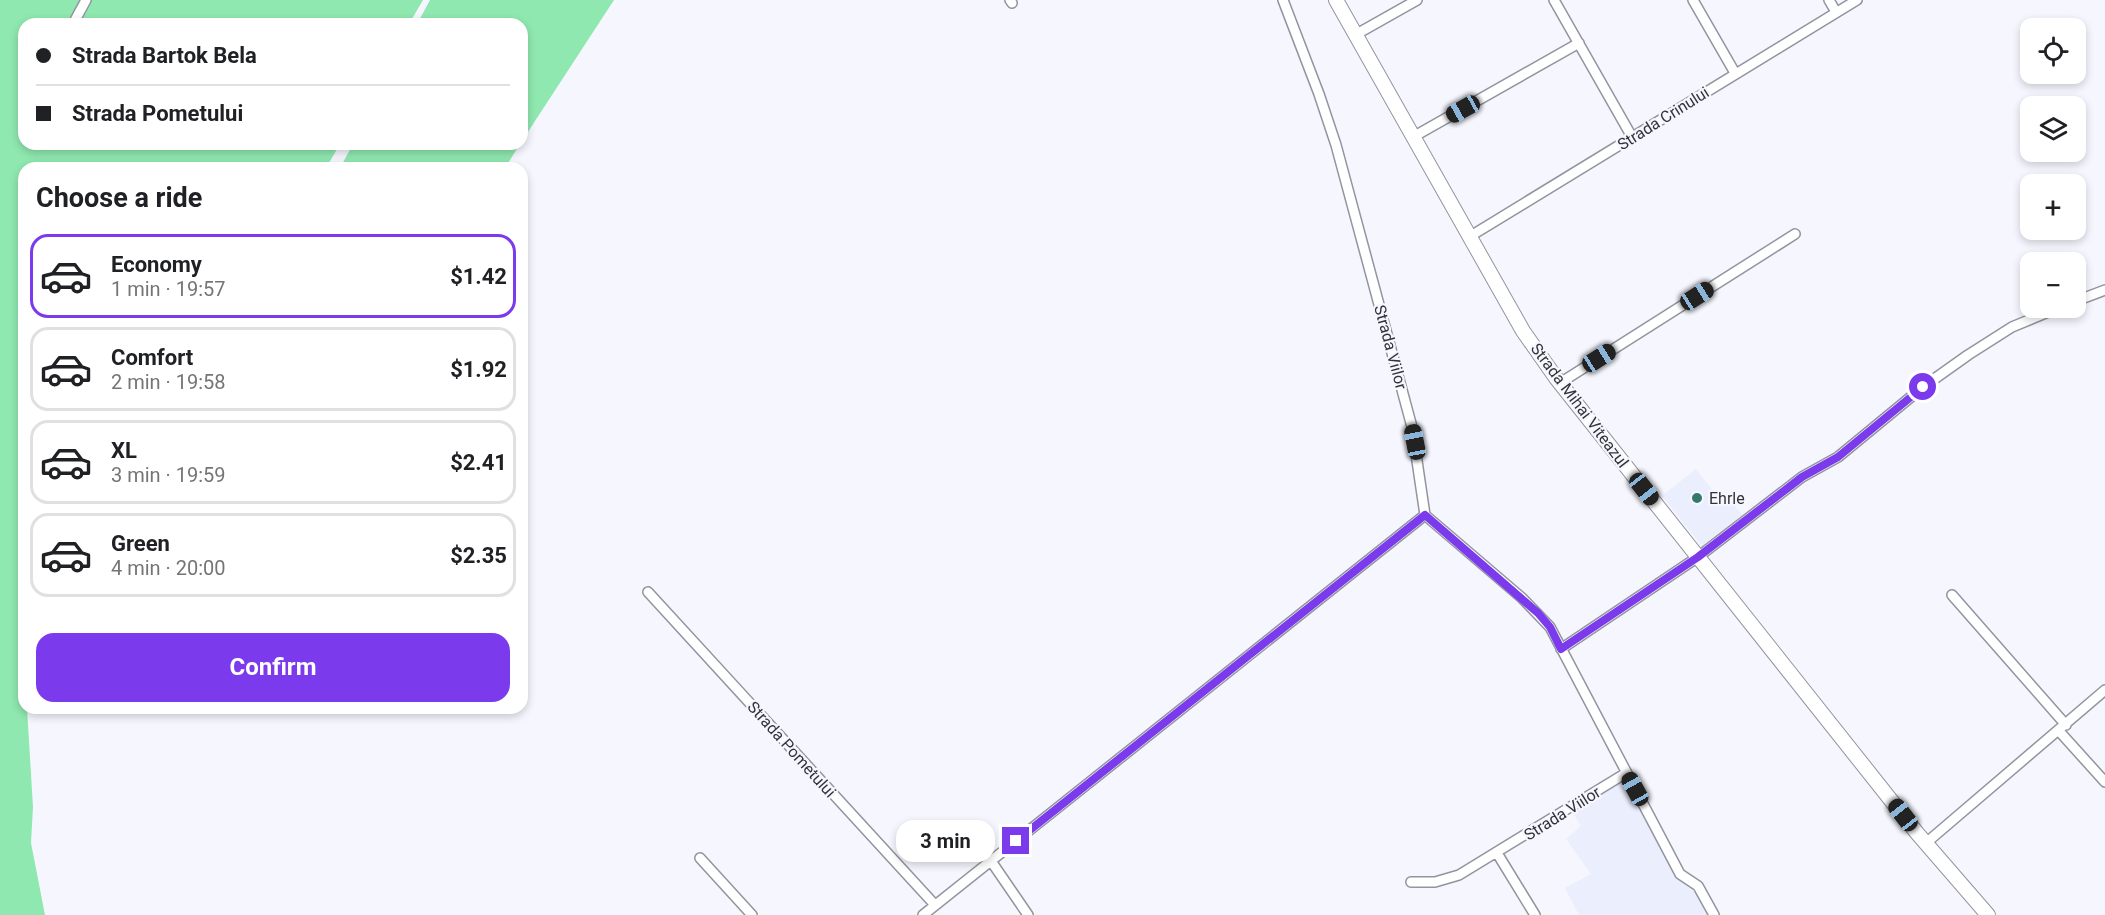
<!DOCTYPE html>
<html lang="en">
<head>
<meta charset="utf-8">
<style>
	:root { --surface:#fff; --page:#f6f6f6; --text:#202124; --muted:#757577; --line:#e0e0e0; --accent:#7c3aed }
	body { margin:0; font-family:Roboto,sans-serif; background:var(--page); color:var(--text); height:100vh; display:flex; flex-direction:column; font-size:22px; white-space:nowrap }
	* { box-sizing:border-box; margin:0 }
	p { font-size:20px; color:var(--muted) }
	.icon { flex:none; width:33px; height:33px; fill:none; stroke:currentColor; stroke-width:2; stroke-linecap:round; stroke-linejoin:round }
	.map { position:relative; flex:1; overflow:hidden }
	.details { position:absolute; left:18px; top:162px; width:510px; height:552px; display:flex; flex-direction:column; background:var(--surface); border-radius:18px; box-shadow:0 3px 9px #0003 }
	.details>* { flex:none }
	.hud { position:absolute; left:18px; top:18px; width:510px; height:132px; border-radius:18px; box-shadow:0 3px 9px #0003; display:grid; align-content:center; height:132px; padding:0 18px; background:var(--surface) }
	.controls { position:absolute; left:2020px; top:18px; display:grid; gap:12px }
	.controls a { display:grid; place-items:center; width:66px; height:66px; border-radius:12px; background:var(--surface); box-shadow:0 3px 9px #0003; font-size:30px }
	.end { position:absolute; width:27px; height:27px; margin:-14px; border:8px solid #7c3aed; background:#fff; box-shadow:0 0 0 3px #fff }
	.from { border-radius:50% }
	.bubble { position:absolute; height:42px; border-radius:18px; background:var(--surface); box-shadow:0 3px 9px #0003; font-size:20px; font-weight:700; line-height:42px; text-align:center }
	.car { position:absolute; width:18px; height:36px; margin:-18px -9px; border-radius:8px; box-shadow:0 0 4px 2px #0007; background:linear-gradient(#222 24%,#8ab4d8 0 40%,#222 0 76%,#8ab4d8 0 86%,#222 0) }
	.hud b { display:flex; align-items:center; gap:21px; height:57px; font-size:22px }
	.hud b+b { border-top:2px solid var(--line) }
	.hud i { width:15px; height:15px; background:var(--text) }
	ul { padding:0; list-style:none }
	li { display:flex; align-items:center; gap:18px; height:84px; margin:0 12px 9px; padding:0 6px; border:3px solid var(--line); border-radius:18px }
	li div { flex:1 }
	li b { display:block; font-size:22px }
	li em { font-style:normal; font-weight:700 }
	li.active { border-color:var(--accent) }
	li>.icon { width:54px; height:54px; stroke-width:1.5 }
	h2 { padding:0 18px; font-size:27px; line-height:72px }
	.button { display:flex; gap:12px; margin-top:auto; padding:12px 18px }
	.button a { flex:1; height:69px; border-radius:18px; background:var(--accent); color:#fff; font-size:24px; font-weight:700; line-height:69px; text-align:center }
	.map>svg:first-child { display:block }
</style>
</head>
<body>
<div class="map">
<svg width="2105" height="915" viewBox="0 0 2105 915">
	<rect width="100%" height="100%" fill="#f6f7fe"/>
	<path fill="#ebeefd" d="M 1696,469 L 1718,497 L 1724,492 L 1742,515 L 1702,546 L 1662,496 Z
		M 1624,779 L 1681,881 L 1700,895 L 1710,915 L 1579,915 L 1565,888 L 1591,874 L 1566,839 L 1581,826 L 1571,810 Z"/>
	<path fill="#8fe8af" d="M 0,0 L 423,0 L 409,24 L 24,24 L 24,144 L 340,144 L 326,168 L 24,168 L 24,708 L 27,708 L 33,807 L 31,843 L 45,915 L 0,915 Z
		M 430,0 L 614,0 L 522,141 L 522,24 L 417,24 Z
		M 353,144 L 520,144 L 505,168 L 340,168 Z"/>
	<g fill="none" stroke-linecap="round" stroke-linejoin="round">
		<g stroke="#92949f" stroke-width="12">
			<path id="minor" d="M 1010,0 L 1012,3
				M 1283,0 L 1319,94 L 1336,145 L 1412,427 L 1425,515 L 1522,598 L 1550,627 L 1680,874 L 1698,886 L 1714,915
				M 1554,0 L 1632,137
				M 1693,0 L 1735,73
				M 1829,0 L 1836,12
				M 73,24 L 86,0
				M 1355,35 L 1417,0
				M 1413,137 L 1579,43
				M 1469,237 L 1857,0
				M 2076,301 L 2105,290
				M 1560,383 L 1795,234
				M 648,592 L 935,905
				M 1952,595 L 2066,725
				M 1561,649 L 1698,557 L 1802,477 L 1838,457 L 1923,387 L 1968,355 L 2012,327 L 2058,308
				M 2059,731 L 2105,782
				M 1926,843 L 2105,690
				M 1497,853 L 1535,915
				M 700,858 L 752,915
				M 991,861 L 1028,915
				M 1411,882 L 1435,882 L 1459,875 L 1626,773
				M 923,915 L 1425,515"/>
		</g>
		<g stroke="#92949f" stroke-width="16">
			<path id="highway" d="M 1336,0 L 1523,331 L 1556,378 L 1917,833 L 1988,915"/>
		</g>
		<use href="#minor" stroke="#fff" stroke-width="9"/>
		<use href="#highway" stroke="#fff" stroke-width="14"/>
	</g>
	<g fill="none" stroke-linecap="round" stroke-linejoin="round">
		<path stroke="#7c3aed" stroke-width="8" d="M 1016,841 L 1425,515 L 1538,613 L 1550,627 L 1561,649 L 1698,557 L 1802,477 L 1838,457 L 1923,387"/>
	</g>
	<circle fill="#36796a" stroke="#f6f7fe" stroke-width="2" cx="1697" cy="498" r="6"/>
	<g text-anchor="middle" stroke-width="4.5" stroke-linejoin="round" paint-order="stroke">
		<g font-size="16" fill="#323337" stroke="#f6f7fe">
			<text transform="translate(1663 118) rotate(-32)" y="6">Strada Crinului</text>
			<text transform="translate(1391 347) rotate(75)" y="6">Strada Viilor</text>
			<text transform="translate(1580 405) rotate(53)" y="6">Strada Mihai Viteazul</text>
			<text transform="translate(792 749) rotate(48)" y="6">Strada Pometului</text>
			<text transform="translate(1562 813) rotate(-32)" y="6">Strada Viilor</text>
		</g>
		<g font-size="16" fill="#323337" stroke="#f6f7fe" text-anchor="start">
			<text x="1709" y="504">Ehrle</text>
		</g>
	</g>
</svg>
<div class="controls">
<a><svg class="icon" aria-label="locate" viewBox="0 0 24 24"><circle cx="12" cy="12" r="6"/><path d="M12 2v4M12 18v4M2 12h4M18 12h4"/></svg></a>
<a><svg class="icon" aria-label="layers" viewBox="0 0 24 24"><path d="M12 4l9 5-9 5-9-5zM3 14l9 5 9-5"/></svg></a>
<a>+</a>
<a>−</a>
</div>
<i class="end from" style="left:1923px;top:387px"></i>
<i class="end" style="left:1016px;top:841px"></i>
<div class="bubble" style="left:896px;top:820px;width:99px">3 min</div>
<i class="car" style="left:1463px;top:109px;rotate:241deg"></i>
<i class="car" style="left:1697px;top:296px;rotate:58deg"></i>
<i class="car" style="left:1599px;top:358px;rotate:58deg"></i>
<i class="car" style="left:1415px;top:442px;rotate:349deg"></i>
<i class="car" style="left:1644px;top:489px;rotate:142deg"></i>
<i class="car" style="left:1635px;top:789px;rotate:331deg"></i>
<i class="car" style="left:1903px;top:815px;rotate:322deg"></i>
<div class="hud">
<b><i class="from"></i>Strada Bartok Bela</b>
<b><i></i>Strada Pometului</b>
</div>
<section class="details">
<h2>Choose a ride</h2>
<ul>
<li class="active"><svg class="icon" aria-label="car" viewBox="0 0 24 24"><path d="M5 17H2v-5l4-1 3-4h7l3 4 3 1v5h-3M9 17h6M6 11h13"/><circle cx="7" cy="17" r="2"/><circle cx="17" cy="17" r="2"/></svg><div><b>Economy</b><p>1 min · 19:57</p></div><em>$1.42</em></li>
<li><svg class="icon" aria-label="car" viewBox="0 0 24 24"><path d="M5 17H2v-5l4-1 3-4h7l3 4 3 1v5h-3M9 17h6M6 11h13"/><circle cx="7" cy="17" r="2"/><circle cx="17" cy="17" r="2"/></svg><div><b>Comfort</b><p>2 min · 19:58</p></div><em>$1.92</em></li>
<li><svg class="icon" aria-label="car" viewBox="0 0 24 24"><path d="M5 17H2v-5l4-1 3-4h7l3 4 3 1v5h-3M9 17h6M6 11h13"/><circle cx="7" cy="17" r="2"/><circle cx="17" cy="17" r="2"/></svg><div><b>XL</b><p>3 min · 19:59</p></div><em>$2.41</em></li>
<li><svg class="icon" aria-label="car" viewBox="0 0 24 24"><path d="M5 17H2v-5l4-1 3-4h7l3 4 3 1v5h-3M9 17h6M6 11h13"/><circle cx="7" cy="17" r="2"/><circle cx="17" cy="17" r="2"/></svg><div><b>Green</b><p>4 min · 20:00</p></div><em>$2.35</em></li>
</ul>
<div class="button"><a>Confirm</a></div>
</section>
</div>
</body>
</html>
